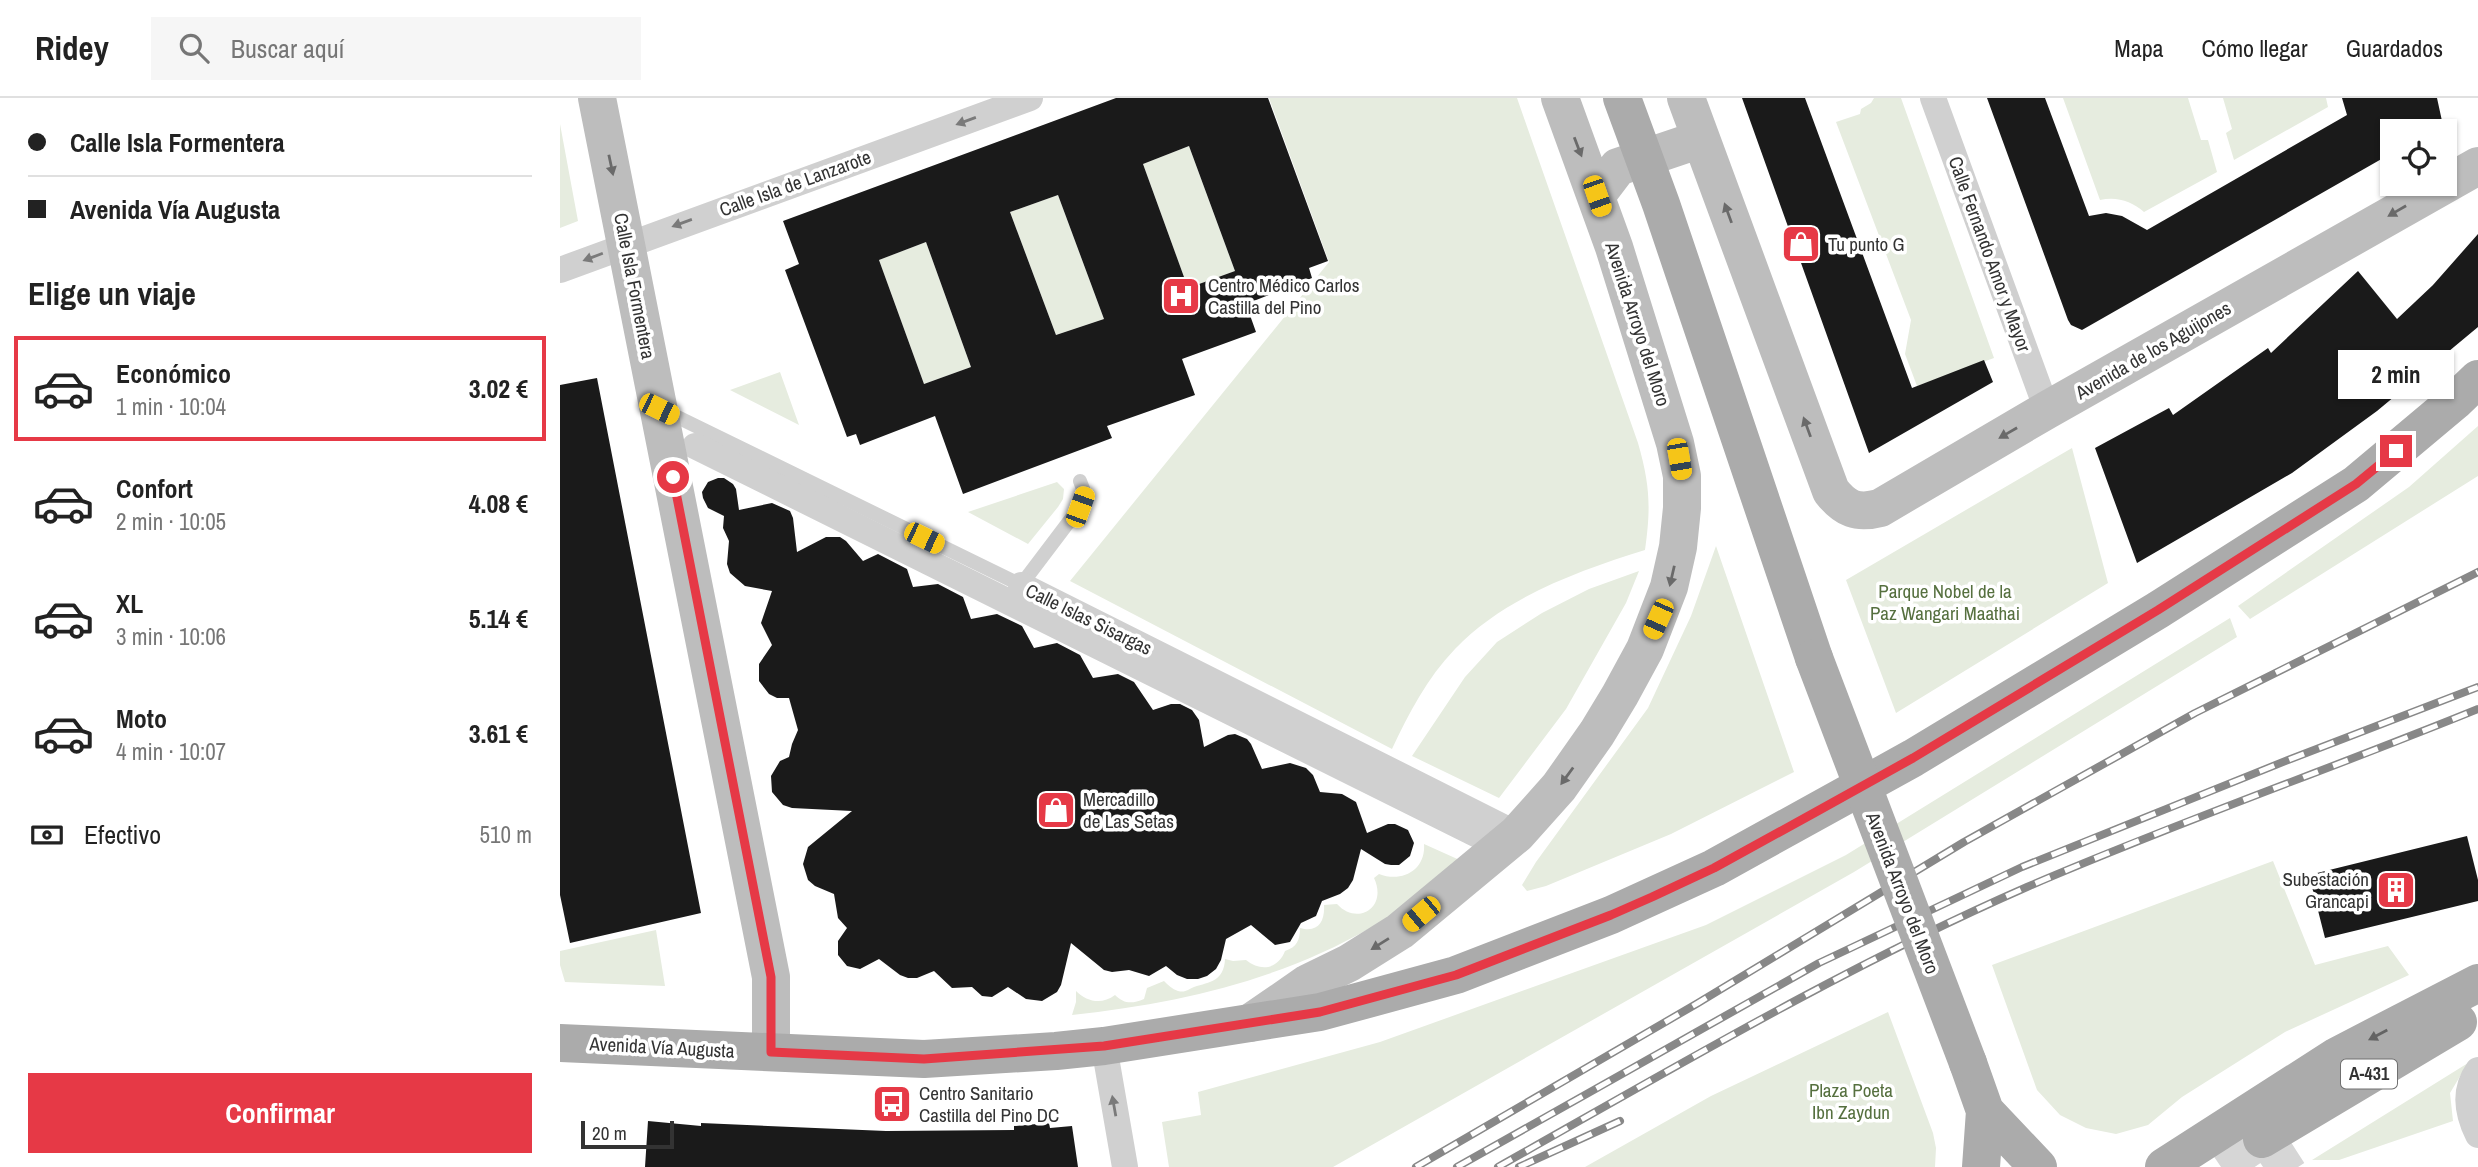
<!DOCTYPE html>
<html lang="es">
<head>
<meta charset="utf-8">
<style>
	:root { --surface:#fff; --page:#f6f6f6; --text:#222; --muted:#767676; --line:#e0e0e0; --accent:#e63946 }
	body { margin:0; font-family:"Archivo Narrow",sans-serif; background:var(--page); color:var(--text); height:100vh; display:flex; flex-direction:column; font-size:26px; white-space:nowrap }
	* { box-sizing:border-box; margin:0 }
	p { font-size:23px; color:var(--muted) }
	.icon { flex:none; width:38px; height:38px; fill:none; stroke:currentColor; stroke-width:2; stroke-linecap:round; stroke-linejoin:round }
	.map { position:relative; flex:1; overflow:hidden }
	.panel { display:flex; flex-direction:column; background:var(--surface); width:560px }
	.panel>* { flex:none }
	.hud { display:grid; align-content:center; height:154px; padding:0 28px; background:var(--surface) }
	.buttons { position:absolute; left:1820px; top:21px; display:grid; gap:14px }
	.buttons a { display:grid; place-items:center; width:77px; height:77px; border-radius:0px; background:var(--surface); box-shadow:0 2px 5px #0004; font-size:35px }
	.scale { position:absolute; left:21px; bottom:18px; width:93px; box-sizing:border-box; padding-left:7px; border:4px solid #333; border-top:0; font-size:19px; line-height:24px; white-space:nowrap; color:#333; -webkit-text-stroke:5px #fff; paint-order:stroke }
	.end { position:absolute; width:32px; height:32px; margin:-16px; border:9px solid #e63946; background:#fff; box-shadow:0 0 0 4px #fff }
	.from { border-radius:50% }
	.bubble { position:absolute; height:49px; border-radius:0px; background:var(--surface); box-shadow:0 2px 5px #0004; font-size:23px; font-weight:800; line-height:49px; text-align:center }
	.car { position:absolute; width:21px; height:42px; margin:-21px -10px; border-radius:9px; box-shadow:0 0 5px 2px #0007; background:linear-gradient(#f5c518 24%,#345 0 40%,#f5c518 0 76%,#345 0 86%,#f5c518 0) }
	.hud b { display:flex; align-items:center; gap:24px; height:66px; font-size:26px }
	.hud b+b { border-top:2px solid var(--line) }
	.hud i { width:18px; height:18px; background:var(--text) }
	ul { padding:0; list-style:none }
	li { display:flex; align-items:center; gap:21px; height:105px; margin:0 14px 10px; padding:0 14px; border:4px solid transparent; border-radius:0px }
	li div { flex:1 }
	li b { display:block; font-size:26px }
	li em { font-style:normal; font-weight:800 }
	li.selected { border-color:var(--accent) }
	li>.icon { width:63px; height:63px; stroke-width:1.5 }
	h2 { padding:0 28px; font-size:32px; line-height:84px }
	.pay { display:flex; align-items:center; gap:18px; height:77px; padding:0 28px; font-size:26px }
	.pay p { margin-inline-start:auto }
	.action { display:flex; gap:14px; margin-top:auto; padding:14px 28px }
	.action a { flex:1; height:80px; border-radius:0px; background:var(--accent); color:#fff; font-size:28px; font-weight:800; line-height:80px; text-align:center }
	header { display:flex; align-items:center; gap:42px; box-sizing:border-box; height:98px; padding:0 35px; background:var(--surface); border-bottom:2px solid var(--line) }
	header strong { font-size:33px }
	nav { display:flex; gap:38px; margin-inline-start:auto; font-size:24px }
	.search { width:490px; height:63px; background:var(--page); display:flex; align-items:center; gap:18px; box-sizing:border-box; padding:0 24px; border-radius:0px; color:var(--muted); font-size:26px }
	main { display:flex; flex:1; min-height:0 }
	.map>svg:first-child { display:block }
</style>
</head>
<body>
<header>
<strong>Ridey</strong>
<div class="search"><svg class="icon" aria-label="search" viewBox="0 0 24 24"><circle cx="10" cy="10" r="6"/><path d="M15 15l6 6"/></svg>Buscar aquí</div>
<nav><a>Mapa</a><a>Cómo llegar</a><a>Guardados</a></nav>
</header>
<main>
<section class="panel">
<div class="hud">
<b><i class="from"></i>Calle Isla Formentera</b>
<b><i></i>Avenida Vía Augusta</b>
</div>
<h2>Elige un viaje</h2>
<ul>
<li class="selected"><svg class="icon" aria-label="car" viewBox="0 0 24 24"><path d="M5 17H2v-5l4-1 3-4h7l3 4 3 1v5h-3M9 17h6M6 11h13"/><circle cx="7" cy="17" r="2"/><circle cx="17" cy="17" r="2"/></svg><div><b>Económico</b><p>1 min · 10:04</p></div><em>3.02 €</em></li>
<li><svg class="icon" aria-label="car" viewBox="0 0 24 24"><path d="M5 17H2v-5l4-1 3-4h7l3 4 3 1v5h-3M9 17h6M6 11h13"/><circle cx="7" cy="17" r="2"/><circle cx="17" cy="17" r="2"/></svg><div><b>Confort</b><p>2 min · 10:05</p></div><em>4.08 €</em></li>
<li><svg class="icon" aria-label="car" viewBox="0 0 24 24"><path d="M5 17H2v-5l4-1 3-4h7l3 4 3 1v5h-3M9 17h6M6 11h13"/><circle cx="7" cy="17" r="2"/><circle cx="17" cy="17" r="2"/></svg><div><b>XL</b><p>3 min · 10:06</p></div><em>5.14 €</em></li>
<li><svg class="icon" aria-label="car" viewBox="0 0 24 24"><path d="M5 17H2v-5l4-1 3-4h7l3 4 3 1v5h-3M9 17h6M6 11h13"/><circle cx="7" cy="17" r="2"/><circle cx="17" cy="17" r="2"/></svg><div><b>Moto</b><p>4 min · 10:07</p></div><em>3.61 €</em></li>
</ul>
<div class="pay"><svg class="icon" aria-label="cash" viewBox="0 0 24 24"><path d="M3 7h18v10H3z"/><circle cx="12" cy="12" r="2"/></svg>Efectivo<p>510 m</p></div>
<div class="action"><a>Confirmar</a></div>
</section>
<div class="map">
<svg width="1918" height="1069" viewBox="0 0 1918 1069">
	<rect width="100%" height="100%" fill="#fff"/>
	<path fill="#e6ecdf" d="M 709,0 L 957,0 L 1078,345 C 1090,387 1091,409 1085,452 C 1018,473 945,499 895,551 C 867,580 849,615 832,651 L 510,483 L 769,164 Z
		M 1314,0 L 1341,0 L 1434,260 L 1357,288 L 1345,256 L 1351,222 L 1276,24 L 1300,16 L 1301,11 L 1311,5 Z
		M 1503,0 L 1628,0 L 1641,42 L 1648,42 L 1657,74 L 1584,114 C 1572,103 1556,98 1540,102 Z
		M 1663,0 L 1766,0 L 1768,9 L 1674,62 L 1666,35 L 1672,31 Z
		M 0,26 L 18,123 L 0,130 Z
		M 629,48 L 675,173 L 628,190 L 583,66 Z
		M 498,97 L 544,221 L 496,237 L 450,114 Z
		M 366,144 L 411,269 L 364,286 L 319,162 Z
		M 220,274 L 239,327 L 170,292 Z
		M 1918,328 L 1918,378 L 1690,521 L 1678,508 L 1849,389 Z
		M 1512,350 L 1548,485 L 1336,615 L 1286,482 Z
		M 497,384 L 504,391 L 503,401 L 498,409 L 468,446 L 408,414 Z
		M 1156,448 L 1234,674 L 1111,736 L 986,788 L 967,793 L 962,787 L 976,764 L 1088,610 L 1131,518 Z
		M 1079,473 L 1066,505 L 1006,611 L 939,700 L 852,658 L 905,579 L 937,544 L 982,515 L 1029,491 Z
		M 1670,520 L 1677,539 L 1294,774 L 773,1069 L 609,1069 L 602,1024 L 641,1017 L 638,994 L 820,944 L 1146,827 L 1286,757 Z
		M 864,746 L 904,764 C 875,786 845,810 812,829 C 718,883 619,905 512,917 L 516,904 L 516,893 C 527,904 542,907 555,897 C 564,906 572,906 584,901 L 587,890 L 604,883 C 608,887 612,891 618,893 C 626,895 628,891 634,889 C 650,884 664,883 665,861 L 673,863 L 686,862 C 701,874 718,871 725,853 C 737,849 740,842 740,830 C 758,835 765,824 764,807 L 777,806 C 797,828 828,810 814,780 L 819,776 C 842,785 866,772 864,746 Z
		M 1713,763 L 1755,867 L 1828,848 L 1849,877 L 1725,934 L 1622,999 L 1588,1027 L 1556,1036 L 1526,1030 L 1500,1017 L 1477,992 L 1432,867 Z
		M 96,832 L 105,888 L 5,884 L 0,867 L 0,853 Z
		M 1328,914 L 1373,1035 L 1376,1050 L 1375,1069 L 1025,1069 L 1151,998 Z
		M 1908,965 L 1890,995 L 1893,1023 L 1779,1062 L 1752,1062 Z"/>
	<path fill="#1a1a1a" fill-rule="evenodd" d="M 556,0 L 708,0 L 768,163 L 749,170 L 752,180 L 686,206 L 696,234 L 622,261 L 635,297 L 547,328 L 552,340 L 403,396 L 375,318 L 300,347 L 296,336 L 287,339 L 225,172 L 239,166 L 223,123 ZM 629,48 L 675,173 L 628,190 L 583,66 ZM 498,97 L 544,221 L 496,237 L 450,114 ZM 366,144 L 411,269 L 364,286 L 319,162 Z
		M 1182,0 L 1245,0 L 1352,290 L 1424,262 L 1433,284 L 1309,355 Z
		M 1427,0 L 1485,0 L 1529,118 L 1546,115 L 1562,118 L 1587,132 L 1787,17 L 1782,0 L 1877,0 L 1882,23 L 1869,33 L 1832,33 L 1832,55 L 1522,232 L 1511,227 L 1508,222 Z
		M 1918,136 L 1918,229 L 1817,313 L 1732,375 L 1577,465 L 1535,350 L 1609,310 L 1613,317 L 1708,250 L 1711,255 L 1798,173 L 1837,221 L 1873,187 Z
		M 37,280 L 141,815 L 10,845 L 0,797 L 0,287 Z
		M 158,380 L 164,380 L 173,386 L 176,391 L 179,412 L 212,405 L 230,413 L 233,420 L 237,454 L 266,439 L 280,439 L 286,443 L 303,463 L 318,456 L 347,471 L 353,489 L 378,486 L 403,499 L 411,521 L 437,516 L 462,528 L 474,550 L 497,545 L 520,557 L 533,580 L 558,576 L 574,584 L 593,612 L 611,606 L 620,606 L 632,612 L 639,622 L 644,649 L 668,637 L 675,636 L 687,641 L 691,646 L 702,671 L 730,665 L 746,670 L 753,677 L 760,694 L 782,696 L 796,704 L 807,735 L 828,726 L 835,726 L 848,732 L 854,745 L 850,758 L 839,767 L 831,767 L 825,766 L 801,751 L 793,782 L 788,790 L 780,796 L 762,803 L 756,818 L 741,825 L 730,844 L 715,847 L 691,827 L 666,841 L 661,862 L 656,871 L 647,878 L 638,881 L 627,881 L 617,877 L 606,868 L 589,878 L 569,872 L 552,874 L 544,872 L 511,845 L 501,887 L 497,894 L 482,903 L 466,901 L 448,889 L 432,899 L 422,898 L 412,889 L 392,890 L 374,873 L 357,880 L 348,880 L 340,877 L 319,861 L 300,871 L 287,868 L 278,857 L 278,843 L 287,830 L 278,820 L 274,796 L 255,788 L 248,782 L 243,766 L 248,749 L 292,713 L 232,710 L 223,707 L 212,694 L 211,678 L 220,663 L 229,659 L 232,646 L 238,632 L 229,600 L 217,600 L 209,596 L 199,583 L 199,566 L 212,547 L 201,525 L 212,493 L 185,488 L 170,475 L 167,466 L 169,443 L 163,430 L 164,418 L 148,410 L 143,400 L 142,394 L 148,384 Z
		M 1907,738 L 1918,782 L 1918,803 L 1765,840 L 1749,777 Z
		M 88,1023 L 141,1028 L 141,1025 L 326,1033 L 454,1032 L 454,1028 L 489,1025 L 490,1030 L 512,1028 L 518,1069 L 85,1069 Z"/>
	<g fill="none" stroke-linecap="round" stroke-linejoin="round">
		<path stroke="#d6d6d6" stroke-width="38" stroke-dasharray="38 19" stroke-linecap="butt" d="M 1661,1069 L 1702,1041
			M 1703,1069 L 1734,1049"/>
		<path stroke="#d0d0d0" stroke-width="14" d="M 103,312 L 461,487 L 520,409 L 525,396 L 520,383"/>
		<path stroke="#d0d0d0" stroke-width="26" d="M 1373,0 L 1487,312
			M 0,172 L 470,0
			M 135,348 L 942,749
			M 461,487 L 957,736
			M 544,948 L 565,1069
			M 1918,972 C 1903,993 1907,1015 1918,1037"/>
		<path stroke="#bdbdbd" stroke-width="38" d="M 37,0 L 211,879 L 211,954
			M 1126,0 L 1271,393 C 1285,411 1297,416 1320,410 L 1487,312 L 1918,68
			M 1036,98 L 1058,69 L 1141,41
			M 690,925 L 748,885 L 789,865 L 840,833 L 957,736 L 999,689 L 1037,635 L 1060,597 L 1085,551 L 1109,489 L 1118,449 L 1122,410 L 1122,378 L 1115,345 L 1054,149 L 1000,0"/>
		<path stroke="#ababab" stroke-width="38" d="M 1062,0 L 1101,106 L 1254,560
			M 0,945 L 364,961 L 496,953 L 544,948 L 760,914 L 896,877 L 1051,817 L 1154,770 L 1353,660 L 1598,512 L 1796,386 L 1895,303 L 1918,281
			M 1408,965 L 1425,1013 L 1421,1069
			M 1425,1013 L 1478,1069
			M 1702,1041 L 1898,924
			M 1604,1069 L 1777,958 L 1918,885"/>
		<g stroke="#888" stroke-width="8">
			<path id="rail" d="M 856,1069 L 1138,905 L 1404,744 L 1635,615 L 1918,474
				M 897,1069 L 1259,865 L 1462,769 L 1728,662 L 1918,589
				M 938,1069 C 1112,971 1284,869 1467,789 C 1615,725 1768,672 1918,611
				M 959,1069 L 1060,1023"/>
		</g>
		<use href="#rail" stroke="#fff" stroke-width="5" stroke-dasharray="16" stroke-linecap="butt"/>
		<path stroke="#ababab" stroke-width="38" d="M 1254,560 L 1408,965"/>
	</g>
	<defs><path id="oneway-solid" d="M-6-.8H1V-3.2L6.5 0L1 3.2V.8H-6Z" transform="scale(1.75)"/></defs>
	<g fill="#7a7a7a">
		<use href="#oneway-solid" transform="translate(406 23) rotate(160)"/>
		<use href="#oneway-solid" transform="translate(122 125) rotate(160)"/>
		<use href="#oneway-solid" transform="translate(33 159) rotate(159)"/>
		<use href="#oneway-solid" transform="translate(554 1008) rotate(-100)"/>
	</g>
	<g fill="#6a6a6a">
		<use href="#oneway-solid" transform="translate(1018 49) rotate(69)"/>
		<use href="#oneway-solid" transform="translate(51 67) rotate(78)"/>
		<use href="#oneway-solid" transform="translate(1837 113) rotate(150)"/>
		<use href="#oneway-solid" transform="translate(1168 115) rotate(-110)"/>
		<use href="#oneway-solid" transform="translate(1247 329) rotate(-110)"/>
		<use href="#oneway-solid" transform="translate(1448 335) rotate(150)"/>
		<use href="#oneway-solid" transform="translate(1112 478) rotate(103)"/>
		<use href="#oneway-solid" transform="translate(1007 678) rotate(126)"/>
		<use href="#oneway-solid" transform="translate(820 846) rotate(148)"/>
	</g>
	<use fill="#636363" href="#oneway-solid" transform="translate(1818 937) rotate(152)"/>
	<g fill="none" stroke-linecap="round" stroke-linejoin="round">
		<path stroke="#e63946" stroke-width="9" d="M 113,379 L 211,879 L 211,954 L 364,961 L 544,948 L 760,914 L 896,877 L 1051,817 L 1092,799 L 1154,770 L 1254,715 L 1353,660 L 1598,512 L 1796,386 L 1836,353"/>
	</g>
	<defs>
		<g id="shop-square" transform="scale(2.0125)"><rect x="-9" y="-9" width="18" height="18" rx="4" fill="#e63946" stroke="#fff"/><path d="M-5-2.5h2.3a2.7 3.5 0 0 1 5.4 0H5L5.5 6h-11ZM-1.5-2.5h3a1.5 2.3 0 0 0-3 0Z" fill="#fff"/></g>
		<g id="hospital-square" transform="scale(2.0125)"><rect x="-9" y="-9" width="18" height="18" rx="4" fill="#e63946" stroke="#fff"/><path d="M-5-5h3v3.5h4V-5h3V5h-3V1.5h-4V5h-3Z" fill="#fff"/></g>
		<g id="building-square" transform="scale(2.0125)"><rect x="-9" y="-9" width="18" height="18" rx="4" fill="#e63946" stroke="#fff"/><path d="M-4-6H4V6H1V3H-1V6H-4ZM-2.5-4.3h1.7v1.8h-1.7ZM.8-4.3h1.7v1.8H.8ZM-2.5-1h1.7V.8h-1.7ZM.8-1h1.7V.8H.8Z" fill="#fff"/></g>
		<g id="bus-square" transform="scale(2.0125)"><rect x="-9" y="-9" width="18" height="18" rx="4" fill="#e63946" stroke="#fff"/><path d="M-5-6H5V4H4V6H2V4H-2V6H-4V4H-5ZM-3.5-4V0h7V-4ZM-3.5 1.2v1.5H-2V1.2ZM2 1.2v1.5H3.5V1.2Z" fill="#fff"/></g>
	</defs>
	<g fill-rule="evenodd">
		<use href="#shop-square" x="1241" y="146"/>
		<use href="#hospital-square" x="621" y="198"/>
		<use href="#shop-square" x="496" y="712"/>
		<use href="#building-square" x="1836" y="792"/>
		<use href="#bus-square" x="332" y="1006"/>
	</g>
	<g text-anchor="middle" stroke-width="7" stroke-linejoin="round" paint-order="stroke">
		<rect fill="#fff" stroke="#707070" stroke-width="2" x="1781" y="961.5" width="56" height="29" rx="5"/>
		<g font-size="18" font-weight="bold" fill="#333">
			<text x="1809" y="982">A-431</text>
		</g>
		<g font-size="19" fill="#333" stroke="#fff">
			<text transform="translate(235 85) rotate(-20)" y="7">Calle Isla de Lanzarote</text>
			<text transform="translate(1430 156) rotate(70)" y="7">Calle Fernando Amor y Mayor</text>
			<text transform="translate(75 188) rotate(79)" y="7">Calle Isla Formentera</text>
			<text transform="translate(1078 226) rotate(72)" y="7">Avenida Arroyo del Moro</text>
			<text transform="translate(1593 252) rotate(-30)" y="7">Avenida de los Aguijones</text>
			<text transform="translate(529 521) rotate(26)" y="7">Calle Islas Sisargas</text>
			<text transform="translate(1343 795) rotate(69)" y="7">Avenida Arroyo del Moro</text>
			<text transform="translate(102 949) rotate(3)" y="7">Avenida Vía Augusta</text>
		</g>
		<g font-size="19" fill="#333" stroke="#fff" text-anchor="start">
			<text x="1268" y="153">Tu punto G</text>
			<text x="648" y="194">Centro Médico Carlos<tspan x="648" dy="22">Castilla del Pino</tspan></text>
			<text x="523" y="708">Mercadillo<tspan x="523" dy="22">de Las Setas</tspan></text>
			<text x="1809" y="788" text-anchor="end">Subestación<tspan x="1809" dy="22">Grancapi</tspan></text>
			<text x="359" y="1002">Centro Sanitario<tspan x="359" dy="22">Castilla del Pino DC</tspan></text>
		</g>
		<g font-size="19" fill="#56703f" stroke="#fff">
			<text x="1385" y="500">Parque Nobel de la<tspan x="1385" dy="22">Paz Wangari Maathai</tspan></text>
			<text x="1291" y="999">Plaza Poeta<tspan x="1291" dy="22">Ibn Zaydun</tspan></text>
		</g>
	</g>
</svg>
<div class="buttons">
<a><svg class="icon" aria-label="locate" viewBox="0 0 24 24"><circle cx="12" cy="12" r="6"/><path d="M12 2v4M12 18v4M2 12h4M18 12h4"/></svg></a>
</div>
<div class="scale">20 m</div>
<i class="end from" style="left:113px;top:379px"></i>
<i class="end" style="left:1836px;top:353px"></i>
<div class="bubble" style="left:1778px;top:252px;width:116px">2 min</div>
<i class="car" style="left:1037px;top:98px;rotate:161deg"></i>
<i class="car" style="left:99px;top:311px;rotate:116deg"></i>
<i class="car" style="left:1119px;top:361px;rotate:170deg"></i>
<i class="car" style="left:520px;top:409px;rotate:20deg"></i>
<i class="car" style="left:364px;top:440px;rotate:116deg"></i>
<i class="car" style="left:1098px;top:521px;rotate:204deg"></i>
<i class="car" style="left:861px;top:816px;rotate:230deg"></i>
</div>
</main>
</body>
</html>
